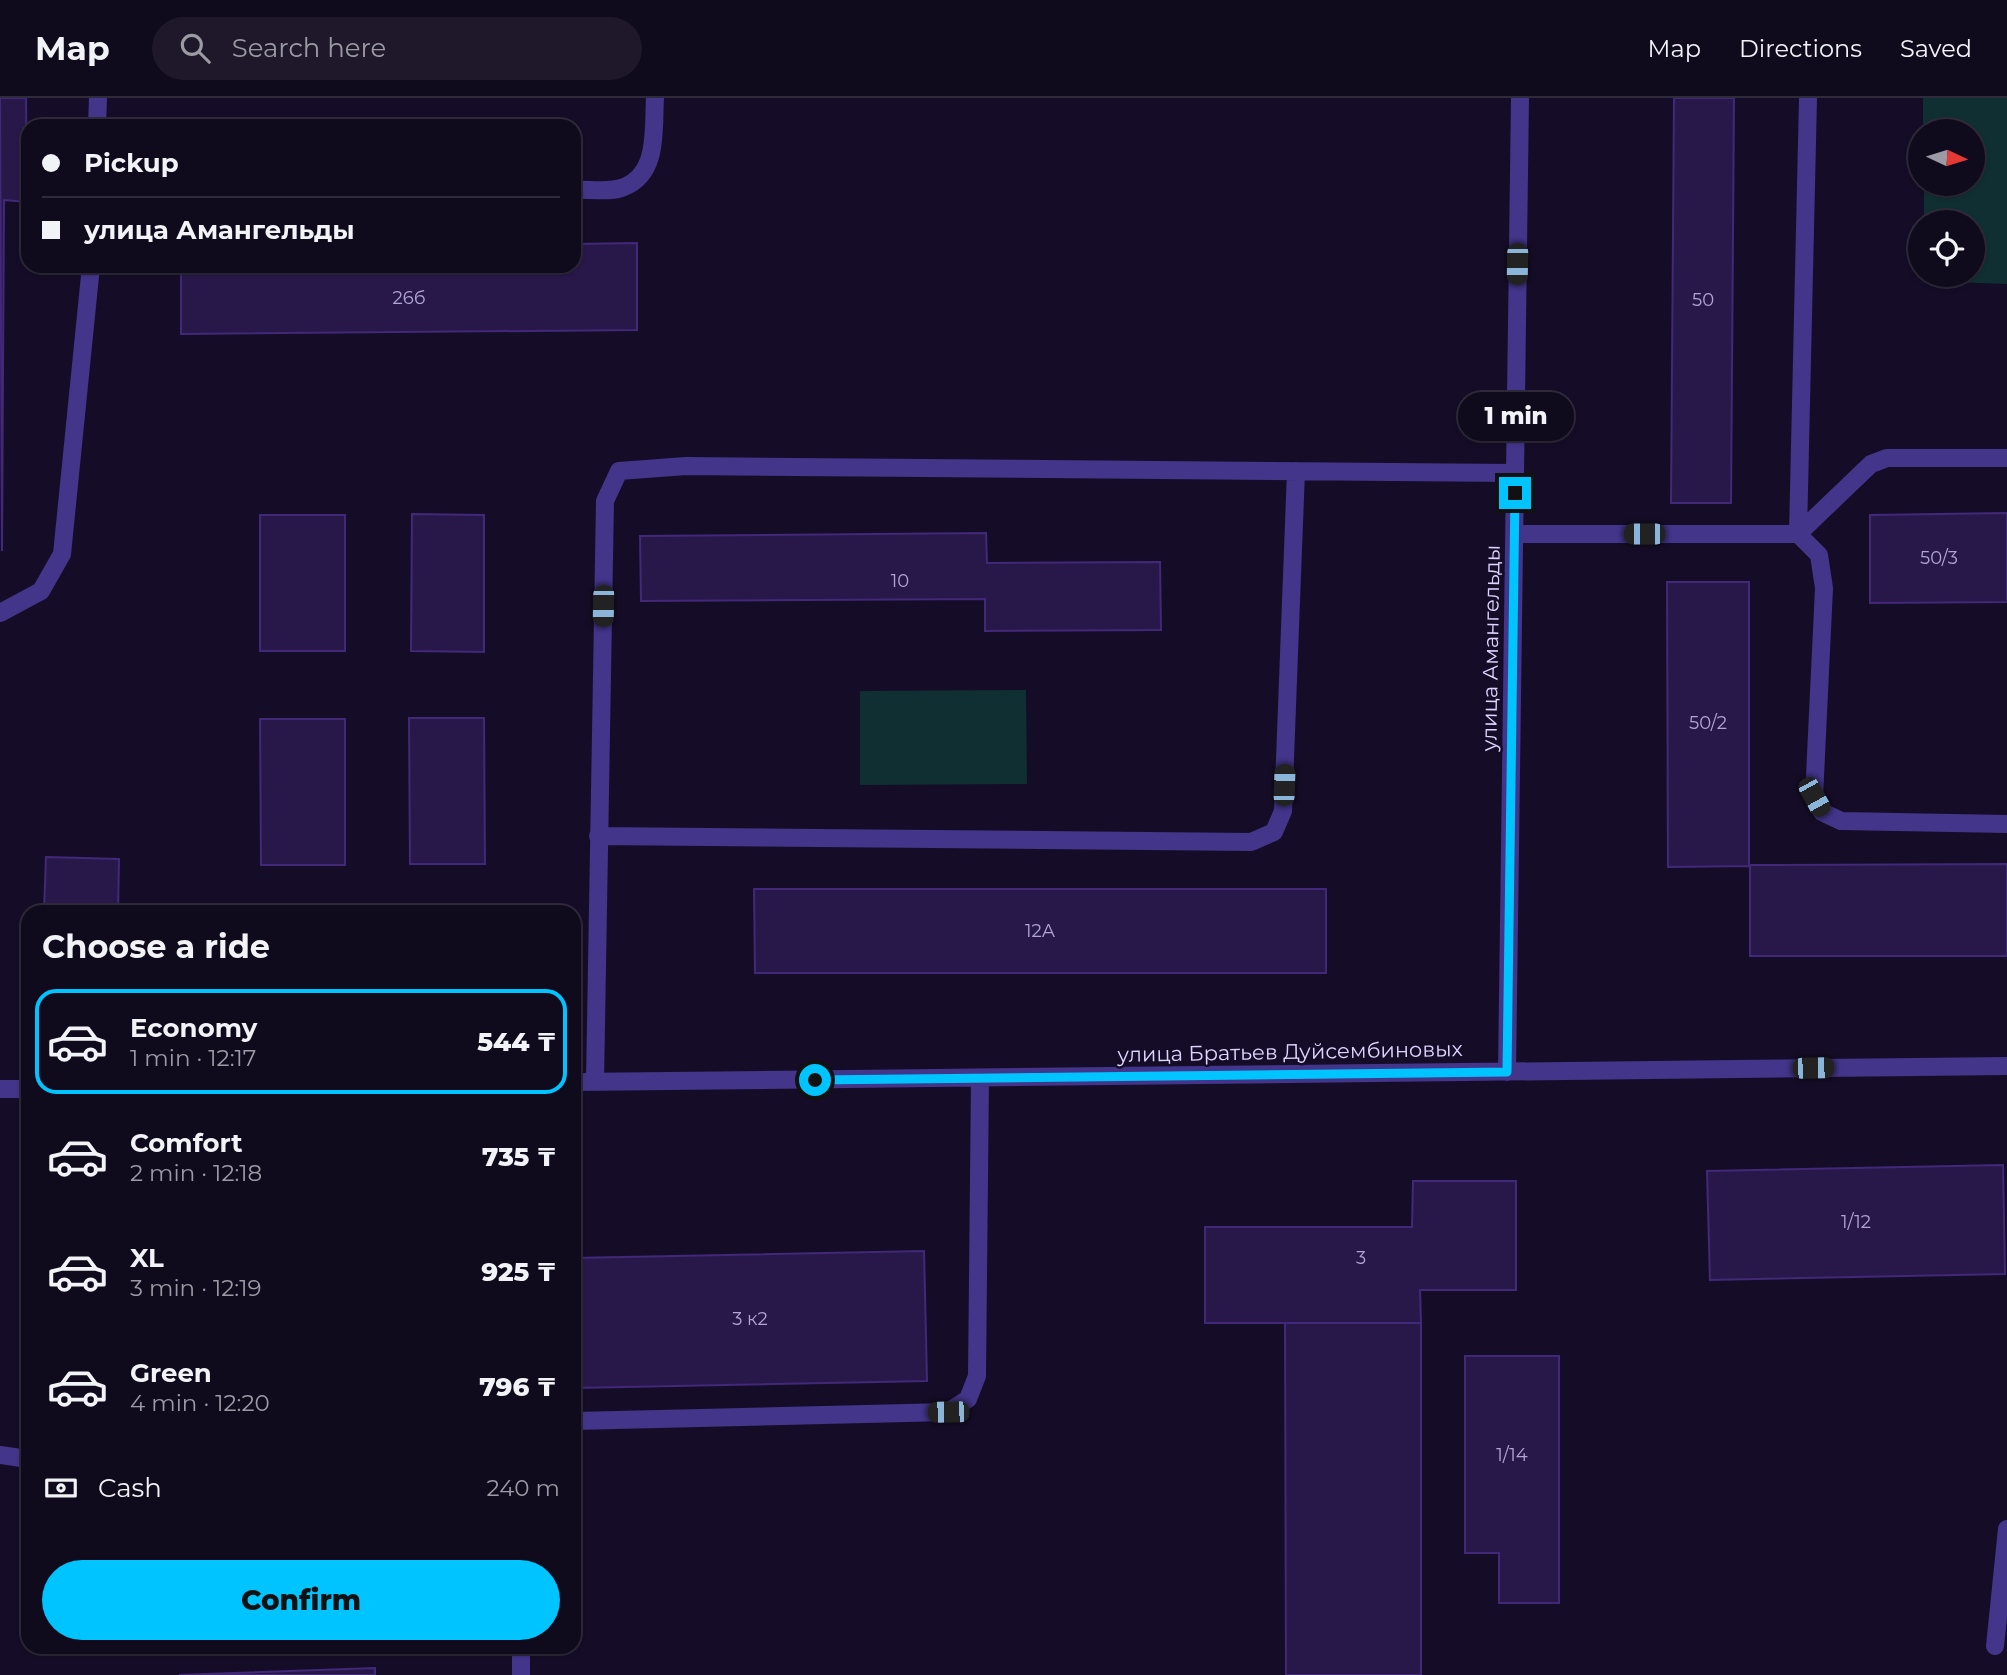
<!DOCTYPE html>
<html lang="en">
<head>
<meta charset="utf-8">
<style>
	:root { --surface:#100a1d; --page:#1e182a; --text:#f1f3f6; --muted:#9c9aa4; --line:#302b3b; --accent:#00c4ff }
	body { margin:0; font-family:Montserrat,sans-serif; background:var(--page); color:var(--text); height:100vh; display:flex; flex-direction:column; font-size:26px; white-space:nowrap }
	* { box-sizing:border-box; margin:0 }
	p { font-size:23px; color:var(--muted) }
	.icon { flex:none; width:38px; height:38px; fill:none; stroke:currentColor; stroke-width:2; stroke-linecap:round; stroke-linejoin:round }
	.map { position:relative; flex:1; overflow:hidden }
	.details { position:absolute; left:21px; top:807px; width:560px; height:749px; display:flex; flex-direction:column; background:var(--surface); border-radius:21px; box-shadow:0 2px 5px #0004,0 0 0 2px var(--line) }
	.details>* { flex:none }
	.hud { position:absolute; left:21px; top:21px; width:560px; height:154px; border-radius:21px; box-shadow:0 2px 5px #0004,0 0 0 2px var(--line); display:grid; align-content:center; height:154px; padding:0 21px; background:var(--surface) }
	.needle { width:46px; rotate:94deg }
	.fabs { position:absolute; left:1908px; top:21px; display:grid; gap:14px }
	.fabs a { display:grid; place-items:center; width:77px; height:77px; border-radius:50%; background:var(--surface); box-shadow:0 2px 5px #0004,0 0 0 2px var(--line); font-size:35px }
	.end { position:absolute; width:32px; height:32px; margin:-16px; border:9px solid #00c4ff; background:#111; box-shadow:0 0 0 4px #111 }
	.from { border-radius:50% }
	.bubble { position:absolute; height:49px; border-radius:24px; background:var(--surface); box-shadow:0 2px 5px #0004,0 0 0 2px var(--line); font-size:23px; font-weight:800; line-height:49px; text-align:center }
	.car { position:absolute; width:21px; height:42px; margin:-21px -10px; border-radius:9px; box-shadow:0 0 5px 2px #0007; background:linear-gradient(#222 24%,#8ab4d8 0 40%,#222 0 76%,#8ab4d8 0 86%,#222 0) }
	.hud b { display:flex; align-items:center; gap:24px; height:66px; font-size:26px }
	.hud b+b { border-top:2px solid var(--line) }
	.hud i { width:18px; height:18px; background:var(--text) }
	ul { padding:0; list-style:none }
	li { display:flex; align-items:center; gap:21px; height:105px; margin:0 14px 10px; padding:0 7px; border:4px solid transparent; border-radius:21px }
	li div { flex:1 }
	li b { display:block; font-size:26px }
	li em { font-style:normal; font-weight:800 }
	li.selected { border-color:var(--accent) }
	li>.icon { width:63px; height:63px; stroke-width:1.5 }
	h2 { padding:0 21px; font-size:32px; line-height:84px }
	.pay { display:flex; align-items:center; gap:18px; height:77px; padding:0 21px; font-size:26px }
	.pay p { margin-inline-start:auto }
	.action { display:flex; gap:14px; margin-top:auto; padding:14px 21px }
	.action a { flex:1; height:80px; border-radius:42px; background:var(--accent); color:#111; font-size:28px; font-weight:800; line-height:80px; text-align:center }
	header { display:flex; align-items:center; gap:42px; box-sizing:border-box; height:98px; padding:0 35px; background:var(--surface); border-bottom:2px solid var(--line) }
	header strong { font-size:33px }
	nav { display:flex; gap:38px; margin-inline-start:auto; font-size:24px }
	.search { width:490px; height:63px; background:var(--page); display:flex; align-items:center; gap:18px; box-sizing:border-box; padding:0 24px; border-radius:38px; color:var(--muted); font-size:26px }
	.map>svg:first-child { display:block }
</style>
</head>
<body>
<header>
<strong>Map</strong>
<div class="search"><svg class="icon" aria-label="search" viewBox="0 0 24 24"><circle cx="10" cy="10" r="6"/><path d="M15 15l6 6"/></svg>Search here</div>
<nav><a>Map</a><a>Directions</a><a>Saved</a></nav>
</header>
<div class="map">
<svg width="2007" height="1577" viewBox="0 0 2007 1577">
	<rect width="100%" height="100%" fill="#150d27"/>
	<path fill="#102f32" d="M 1923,0 L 2007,0 L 2007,186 L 1924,183 L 1924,177 L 1972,177 L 1972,124 L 1924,124 L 1924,86 L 1972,86 L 1972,33 L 1923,33 Z
		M 1026,592 L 1027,686 L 860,687 L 860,593 Z"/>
	<path fill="#28184a" stroke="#422878" stroke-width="2" d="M 0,0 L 26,0 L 27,104 L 4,102 L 2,453 Z
		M 1674,0 L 1734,0 L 1731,405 L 1671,405 Z
		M 637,145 L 637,232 L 181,236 L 181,168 L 574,168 L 574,146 Z
		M 2007,415 L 2007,504 L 1870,505 L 1870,417 Z
		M 412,416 L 484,417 L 484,554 L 411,553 Z
		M 260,417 L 345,417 L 345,553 L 260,553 Z
		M 986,435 L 987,465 L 1160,464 L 1161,532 L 985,533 L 985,501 L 641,503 L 640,438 Z
		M 1667,484 L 1749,484 L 1749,767 L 2007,766 L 2007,858 L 1750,858 L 1750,768 L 1668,769 Z
		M 409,620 L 484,620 L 485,766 L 410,766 Z
		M 260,621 L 345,621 L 345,767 L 261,767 Z
		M 46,759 L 119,761 L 118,814 L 44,814 Z
		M 754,791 L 1326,791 L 1326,875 L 755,875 Z
		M 2003,1067 L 2005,1176 L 1710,1182 L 1707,1073 Z
		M 1413,1083 L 1516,1083 L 1516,1192 L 1420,1192 L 1421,1225 L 1205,1225 L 1205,1129 L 1412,1129 Z
		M 924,1153 L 927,1283 L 574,1290 L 574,1160 Z
		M 1285,1225 L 1421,1225 L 1421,1577 L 1286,1577 Z
		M 1465,1258 L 1559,1258 L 1559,1505 L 1499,1505 L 1499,1455 L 1465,1455 Z
		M 375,1570 L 375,1577 L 179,1577 Z"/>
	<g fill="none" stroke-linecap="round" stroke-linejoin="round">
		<path stroke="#43358a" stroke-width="18" d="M 97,28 L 98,0
			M 574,92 C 589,91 611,95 624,89 C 659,75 653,31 655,0
			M 2007,360 L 1887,360 L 1871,366 L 1798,436 L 1819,457 L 1824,490 L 1814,699 L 1822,714 L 1841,723 L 2007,726
			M 1515,436 L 1798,436 L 1808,0
			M 0,515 L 41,493 L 62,456 L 91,168
			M 598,738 L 1251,744 L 1274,734 L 1283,713 L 1296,373
			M 1507,974 L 1520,0
			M 574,984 L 2007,968
			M 595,984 L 605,403 L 619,373 L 686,368 L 1514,375
			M 0,991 L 28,991
			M 574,1323 L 948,1314 L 968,1301 L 977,1278 L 980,980
			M 0,1357 L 28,1361
			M 1995,1548 L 2007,1431
			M 521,1577 L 521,1549"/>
	</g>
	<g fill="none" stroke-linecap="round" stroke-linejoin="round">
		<path stroke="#00c4ff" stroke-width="9" d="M 815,982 L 1507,974 L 1515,395"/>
	</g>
	<g text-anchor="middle" stroke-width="5" stroke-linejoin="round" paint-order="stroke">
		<g font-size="18" fill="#b0a5d2">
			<text x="409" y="206">26б</text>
			<text x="1703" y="208">50</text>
			<text x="1939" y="466">50/3</text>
			<text x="900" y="489">10</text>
			<text x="1708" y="631">50/2</text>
			<text x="1040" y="839">12А</text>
			<text x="1856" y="1130">1/12</text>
			<text x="1361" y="1166">3</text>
			<text x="750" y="1227">3 к2</text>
			<text x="1512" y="1363">1/14</text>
		</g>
		<g font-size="21" fill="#ded4ff" stroke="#150d27">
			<text transform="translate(1491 550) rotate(-89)" y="7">улица Амангельды</text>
			<text transform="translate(1290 954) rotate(-1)" y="7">улица Братьев Дуйсембиновых</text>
		</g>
	</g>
</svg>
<div class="fabs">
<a><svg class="needle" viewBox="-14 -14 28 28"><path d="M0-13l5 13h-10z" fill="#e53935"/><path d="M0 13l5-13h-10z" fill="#9c9aa4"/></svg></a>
<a><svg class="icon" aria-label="locate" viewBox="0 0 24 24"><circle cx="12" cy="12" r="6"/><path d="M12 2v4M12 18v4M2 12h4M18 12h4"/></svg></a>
</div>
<i class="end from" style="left:815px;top:982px"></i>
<i class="end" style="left:1515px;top:395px"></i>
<div class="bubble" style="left:1458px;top:294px;width:116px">1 min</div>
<i class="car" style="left:1517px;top:166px;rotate:181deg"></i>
<i class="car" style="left:1644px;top:436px;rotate:270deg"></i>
<i class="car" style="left:603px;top:508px;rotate:181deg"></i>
<i class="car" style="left:1284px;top:687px;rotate:2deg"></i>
<i class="car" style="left:1814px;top:699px;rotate:151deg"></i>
<i class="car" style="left:1813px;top:970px;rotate:89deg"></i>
<i class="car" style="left:948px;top:1314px;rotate:269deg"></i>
<div class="hud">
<b><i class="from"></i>Pickup</b>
<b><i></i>улица Амангельды</b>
</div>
<section class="details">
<h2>Choose a ride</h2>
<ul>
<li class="selected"><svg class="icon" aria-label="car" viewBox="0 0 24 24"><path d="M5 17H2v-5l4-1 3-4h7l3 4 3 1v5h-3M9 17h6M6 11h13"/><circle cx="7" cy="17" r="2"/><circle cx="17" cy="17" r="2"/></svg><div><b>Economy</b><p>1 min · 12:17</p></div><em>544 ₸</em></li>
<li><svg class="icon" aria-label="car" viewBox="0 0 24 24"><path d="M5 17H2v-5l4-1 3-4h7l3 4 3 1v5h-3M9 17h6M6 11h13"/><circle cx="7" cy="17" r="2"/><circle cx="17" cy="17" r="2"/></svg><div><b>Comfort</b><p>2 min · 12:18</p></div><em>735 ₸</em></li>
<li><svg class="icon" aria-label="car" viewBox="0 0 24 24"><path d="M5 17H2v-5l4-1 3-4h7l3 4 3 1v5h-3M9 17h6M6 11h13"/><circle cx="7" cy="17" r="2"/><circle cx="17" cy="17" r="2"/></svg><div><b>XL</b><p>3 min · 12:19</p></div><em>925 ₸</em></li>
<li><svg class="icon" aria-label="car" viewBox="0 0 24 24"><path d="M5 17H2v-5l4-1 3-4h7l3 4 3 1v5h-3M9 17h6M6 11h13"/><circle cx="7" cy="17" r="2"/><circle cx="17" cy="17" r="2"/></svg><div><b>Green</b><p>4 min · 12:20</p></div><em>796 ₸</em></li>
</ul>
<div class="pay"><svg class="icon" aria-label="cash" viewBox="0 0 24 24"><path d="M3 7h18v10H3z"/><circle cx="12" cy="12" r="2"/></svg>Cash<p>240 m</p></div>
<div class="action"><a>Confirm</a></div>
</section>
</div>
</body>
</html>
